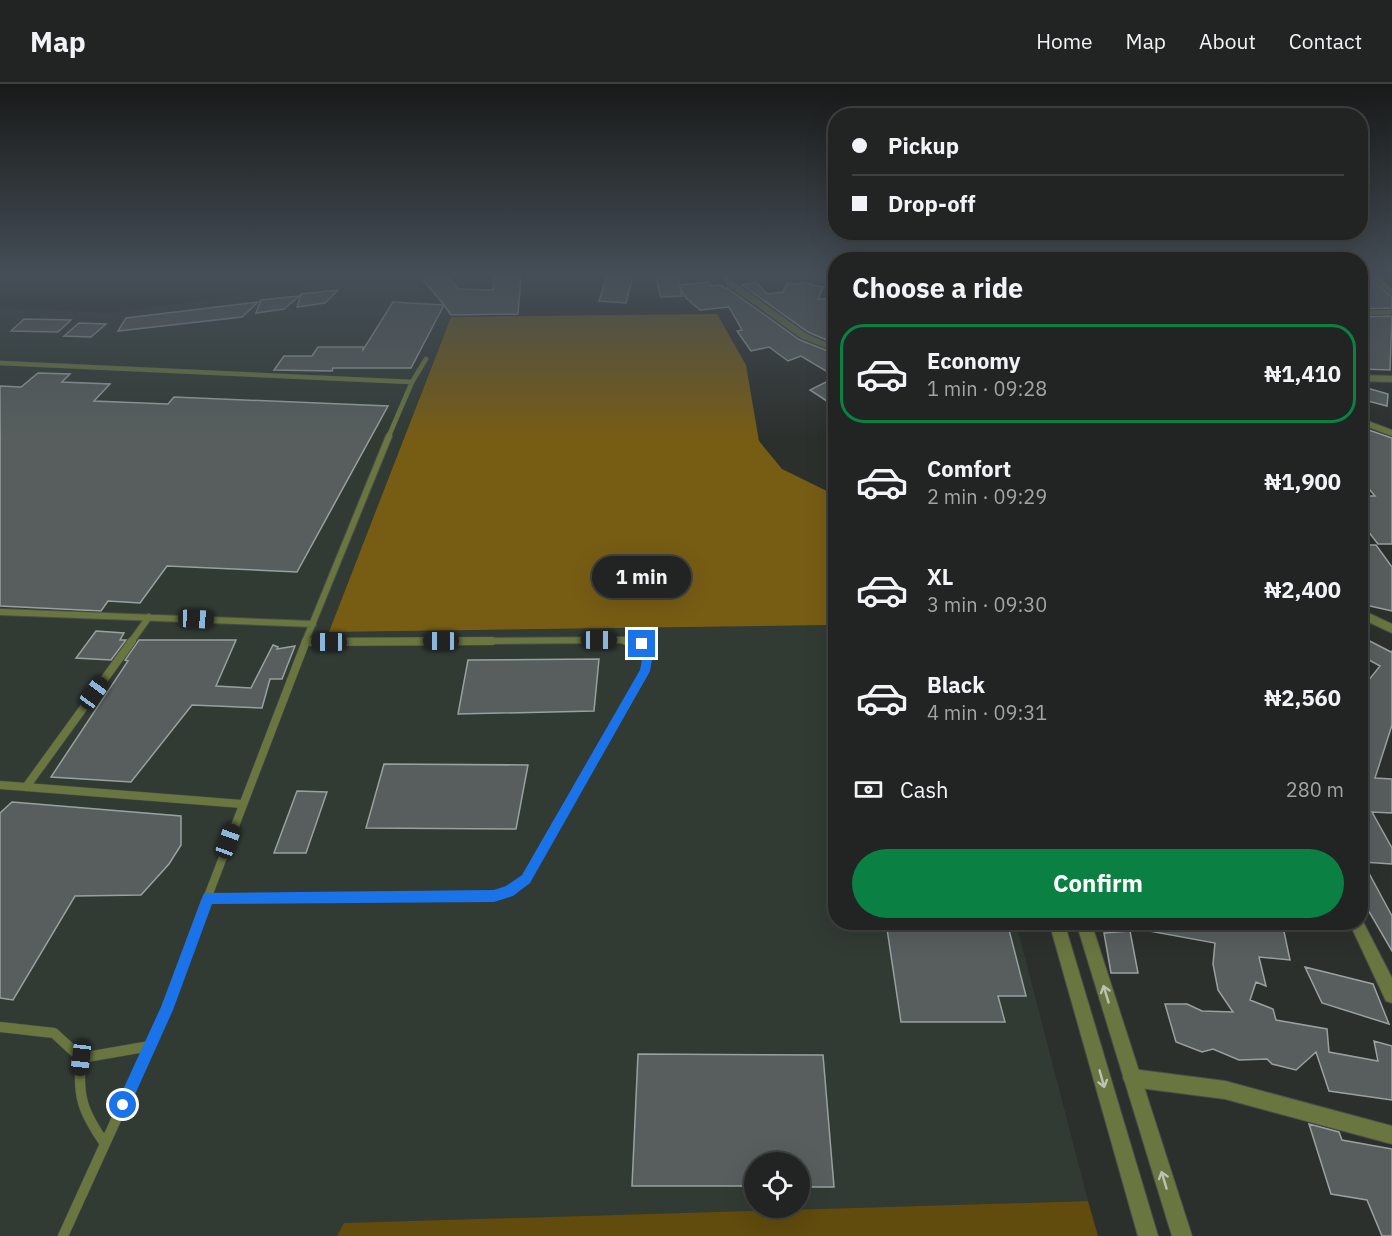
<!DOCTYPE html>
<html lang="en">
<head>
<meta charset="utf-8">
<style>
	:root { --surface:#212422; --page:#292c2a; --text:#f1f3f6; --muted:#a2a4a5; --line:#3e4140; --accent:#0b8043 }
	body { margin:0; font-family:"IBM Plex Sans",sans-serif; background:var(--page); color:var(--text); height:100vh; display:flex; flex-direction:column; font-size:22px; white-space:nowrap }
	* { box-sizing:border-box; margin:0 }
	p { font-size:20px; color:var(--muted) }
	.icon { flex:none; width:33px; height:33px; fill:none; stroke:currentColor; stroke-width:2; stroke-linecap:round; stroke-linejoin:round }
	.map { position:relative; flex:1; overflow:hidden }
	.panel { position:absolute; left:828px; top:168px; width:540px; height:678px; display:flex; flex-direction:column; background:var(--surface); border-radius:24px; box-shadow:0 6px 24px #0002,0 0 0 2px var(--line) }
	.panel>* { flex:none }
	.guide { position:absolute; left:828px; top:24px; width:540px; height:132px; border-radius:24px; box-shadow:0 6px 24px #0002,0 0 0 2px var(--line); display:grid; align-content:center; height:132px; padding:0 24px; background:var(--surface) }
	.buttons { position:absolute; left:744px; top:1068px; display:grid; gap:12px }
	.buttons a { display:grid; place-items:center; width:66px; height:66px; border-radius:50%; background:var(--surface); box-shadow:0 6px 24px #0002,0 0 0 2px var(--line); font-size:30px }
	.end { position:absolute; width:27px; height:27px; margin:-14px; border:8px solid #1a73e8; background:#fff; box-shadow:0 0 0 3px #fff }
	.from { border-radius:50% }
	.bubble { position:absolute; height:42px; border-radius:21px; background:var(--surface); box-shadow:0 6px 24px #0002,0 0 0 2px var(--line); font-size:20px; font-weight:800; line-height:42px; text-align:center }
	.car { position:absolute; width:18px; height:36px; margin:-18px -9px; border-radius:8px; box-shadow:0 0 4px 2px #0007; background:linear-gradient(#222 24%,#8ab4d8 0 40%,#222 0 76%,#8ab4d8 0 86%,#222 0) }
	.guide b { display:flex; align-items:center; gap:21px; height:57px; font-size:22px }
	.guide b+b { border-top:2px solid var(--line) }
	.guide i { width:15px; height:15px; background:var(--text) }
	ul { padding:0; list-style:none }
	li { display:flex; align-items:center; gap:18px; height:99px; margin:0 12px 9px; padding:0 12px; border:3px solid transparent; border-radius:24px }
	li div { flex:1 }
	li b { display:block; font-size:22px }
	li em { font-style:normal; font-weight:800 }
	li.current { border-color:var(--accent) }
	li>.icon { width:54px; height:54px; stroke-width:1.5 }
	h2 { padding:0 24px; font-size:27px; line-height:72px }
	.pay { display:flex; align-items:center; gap:15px; height:66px; padding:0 24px; font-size:22px }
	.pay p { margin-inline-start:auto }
	.action { display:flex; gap:12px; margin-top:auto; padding:12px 24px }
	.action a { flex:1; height:69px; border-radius:36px; background:var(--accent); color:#fff; font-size:24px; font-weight:800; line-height:69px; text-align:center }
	header { display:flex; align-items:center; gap:36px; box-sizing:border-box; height:84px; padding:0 30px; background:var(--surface); border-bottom:2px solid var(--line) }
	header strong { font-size:28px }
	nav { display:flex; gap:33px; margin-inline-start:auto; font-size:21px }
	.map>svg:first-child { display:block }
</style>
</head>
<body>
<header>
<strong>Map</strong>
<nav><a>Home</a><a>Map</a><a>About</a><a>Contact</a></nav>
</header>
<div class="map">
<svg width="1392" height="1152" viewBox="0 0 1392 1152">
	<rect width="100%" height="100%" fill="#2c302d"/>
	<path fill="#313b34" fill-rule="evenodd" d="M 374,192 L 466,192 L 330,548 L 835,541 L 836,838 L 1016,839 L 1088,1117 L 345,1139 L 337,1152 L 0,1152 L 0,224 L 111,229 ZM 754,1078 L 800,1078 L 800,1124 L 754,1124 Z"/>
	<path fill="#614b0d" d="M 1088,1117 L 1098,1152 L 337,1152 L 344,1139 Z"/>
	<path fill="#775c14" d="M 717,230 L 746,281 L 759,357 L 782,385 L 835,411 L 835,461 L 828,488 L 832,541 L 329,548 L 451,233 Z"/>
	<path fill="#575e5d" stroke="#99a1a0" stroke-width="1.5" d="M 437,192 L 447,192 L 458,205 L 493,206 L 494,192 L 521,192 L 518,230 L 451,231 L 444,221 L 411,284 L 333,284 L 332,287 L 274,286 L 284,272 L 312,272 L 318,263 L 363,263 L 363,266 L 393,218 L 444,221 L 423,196 Z
		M 607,192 L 633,192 L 626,219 L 599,217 Z
		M 655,192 L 677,192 L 679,201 L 709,198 L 711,202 L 722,201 L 724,204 L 727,204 L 800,256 L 836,270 L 836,293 L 801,272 L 788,277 L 769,263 L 751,267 L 737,247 L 742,246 L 729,223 L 700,226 L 686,214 L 680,203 L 682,212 L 661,213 Z
		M 1360,192 L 1368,192 L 1392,213 L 1392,224 L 1360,225 Z
		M 756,198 L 767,210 L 783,208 L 787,199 L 800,200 L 801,198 L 823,203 L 818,215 L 836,215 L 836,260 L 808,248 L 742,201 Z
		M 338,206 L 325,219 L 297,223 L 301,210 Z
		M 299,212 L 284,225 L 256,229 L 261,216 Z
		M 258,218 L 242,233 L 118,247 L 126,234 Z
		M 1392,232 L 1390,286 L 1360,285 L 1360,233 Z
		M 24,235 L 71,236 L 58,248 L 11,247 Z
		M 79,239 L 106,240 L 91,253 L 64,252 Z
		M 38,289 L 70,290 L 62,298 L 110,300 L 94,317 L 168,320 L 174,313 L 388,322 L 297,488 L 167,482 L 140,519 L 108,517 L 101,527 L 0,522 L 0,302 L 21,303 Z
		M 836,293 L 836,323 L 810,306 Z
		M 1360,302 L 1388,310 L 1387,322 L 1360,315 Z
		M 1360,343 L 1392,354 L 1392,460 L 1378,460 L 1360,437 L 1360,412 L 1375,412 L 1360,394 Z
		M 1360,461 L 1376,461 L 1392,483 L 1392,527 L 1366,521 L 1360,495 Z
		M 96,547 L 124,549 L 120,556 L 126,556 L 111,576 L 76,574 Z
		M 1360,552 L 1391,568 L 1392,567 L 1392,641 L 1375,694 L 1392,695 L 1392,729 L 1372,728 L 1392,764 L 1392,780 L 1363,778 L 1392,832 L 1392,867 L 1360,812 L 1360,607 L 1380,582 L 1360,571 Z
		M 139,556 L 236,556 L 216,602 L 251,604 L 273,561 L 278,563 L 277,565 L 295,562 L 282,595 L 270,595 L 262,624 L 192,621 L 131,698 L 51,693 L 128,577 L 125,576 Z
		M 599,575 L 594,627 L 458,630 L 468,576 Z
		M 384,680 L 528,681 L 516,745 L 366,744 Z
		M 297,707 L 327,708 L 306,769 L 274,769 Z
		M 12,718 L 181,732 L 181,761 L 169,780 L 141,811 L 75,812 L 13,916 L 0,914 L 0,729 Z
		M 886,838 L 1007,838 L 1026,912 L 998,912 L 1005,938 L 901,938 Z
		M 1139,838 L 1282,838 L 1290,876 L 1259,873 L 1266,902 L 1256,898 L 1250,916 L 1273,925 L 1276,936 L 1327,945 L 1329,968 L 1378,977 L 1374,957 L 1392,962 L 1392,1016 L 1329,1007 L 1316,968 L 1296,986 L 1272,980 L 1267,975 L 1239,976 L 1213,965 L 1202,968 L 1176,958 L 1165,920 L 1187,920 L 1202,927 L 1233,928 L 1218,906 L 1213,880 L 1215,859 L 1138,845 Z
		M 1130,847 L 1138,889 L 1111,889 L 1104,849 Z
		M 1305,883 L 1373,900 L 1389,940 L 1322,919 Z
		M 638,970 L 823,971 L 834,1103 L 800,1103 L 800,1078 L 754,1078 L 754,1102 L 632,1102 Z
		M 1309,1040 L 1339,1048 L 1342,1056 L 1392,1065 L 1392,1152 L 1382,1152 L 1367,1116 L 1331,1110 Z"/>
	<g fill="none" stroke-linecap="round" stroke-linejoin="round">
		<g stroke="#4a4e4b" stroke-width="5">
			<path id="service-far3" d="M 0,279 L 412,298
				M 388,354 L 412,298 L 426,275"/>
		</g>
		<g stroke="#4a4e4b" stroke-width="8">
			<path id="service-far2" d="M 0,528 L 313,540
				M 131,558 L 149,533
				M 305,558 L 389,352
				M 306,558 L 622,556 L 634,558"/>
		</g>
		<g stroke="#4a4e4b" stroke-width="9">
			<path id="service-far1" d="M 306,558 L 492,557
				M 0,701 L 242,720
				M 26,703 L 132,557
				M 208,814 L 494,812 L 509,808 L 526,795 L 645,587 L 648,569 L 642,560 L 626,557
				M 205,820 L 306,557"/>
		</g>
		<g stroke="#4a4e4b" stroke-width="11">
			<path id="service" d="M 0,943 L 54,949 L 81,974
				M 81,974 C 77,1013 83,1028 105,1060
				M 81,974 L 150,962
				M 63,1152 L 166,926 L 206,818"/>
		</g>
		<g stroke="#4a4e4b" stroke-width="2">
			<path id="minor" d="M 723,192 L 730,192 L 732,197 L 807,250 L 836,263 L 836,268 L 801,254 L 726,200 Z
				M 1370,192 L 1378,192 L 1392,205 L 1392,211 Z
				M 1392,226 L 1392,230 L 1360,231 L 1360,227 Z
				M 1360,291 L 1392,292 L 1392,298 L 1360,297 Z
				M 1360,334 L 1392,346 L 1392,352 L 1360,340 Z
				M 1360,525 L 1392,540 L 1392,549 L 1360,534 Z
				M 1360,832 L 1392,894 L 1392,919 L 1386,917 L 1349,838 L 1360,838 Z
				M 1132,985 L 1225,997 L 1392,1042 L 1392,1060 L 1225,1015 L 1132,1003 L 1126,1000 L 1123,994 L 1126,988 Z"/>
		</g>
		<g stroke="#4a4e4b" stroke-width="2">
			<path id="tertiary" d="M 1049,838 L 1064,838 L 1158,1152 L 1138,1152 Z
				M 1076,838 L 1091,838 L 1192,1152 L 1172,1152 Z"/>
		</g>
		<use href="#service-far3" stroke="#697640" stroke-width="4.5"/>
		<use href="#service-far2" stroke="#697640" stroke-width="6"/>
		<use href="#service-far1" stroke="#697640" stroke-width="8"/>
		<use href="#service" stroke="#697640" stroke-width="10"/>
		<use href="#minor" fill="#697640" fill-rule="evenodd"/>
		<use href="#tertiary" fill="#697640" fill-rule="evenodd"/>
	</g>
	<defs><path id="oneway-shaft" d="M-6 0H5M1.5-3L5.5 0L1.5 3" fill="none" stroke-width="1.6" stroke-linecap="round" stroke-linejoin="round" transform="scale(1.5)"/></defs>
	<g stroke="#bcc1b5">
		<use href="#oneway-shaft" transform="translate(1106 910) rotate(-107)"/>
		<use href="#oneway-shaft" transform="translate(1102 995) rotate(74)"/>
		<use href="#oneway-shaft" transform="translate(1164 1096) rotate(-107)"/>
	</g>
	<linearGradient id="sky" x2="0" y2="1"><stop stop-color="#181a19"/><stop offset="0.54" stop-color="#454e57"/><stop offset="1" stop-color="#454e57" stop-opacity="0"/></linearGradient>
	<rect width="1392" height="354" fill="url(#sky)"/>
	<path fill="#1a73e8" d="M 642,556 L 645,557 L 653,569 L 650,587 L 530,799 L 513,812 L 494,818 L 212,820 L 173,926 L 128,1026 L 123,1028 L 118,1026 L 116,1021 L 161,923 L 204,809 L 494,806 L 506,802 L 522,791 L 640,586 L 643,570 L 637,560 Z"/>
</svg>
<div class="buttons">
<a><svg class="icon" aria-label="locate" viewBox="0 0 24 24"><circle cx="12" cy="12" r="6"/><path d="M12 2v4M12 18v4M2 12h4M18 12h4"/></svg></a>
</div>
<i class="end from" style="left:123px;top:1021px"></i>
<i class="end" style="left:642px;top:560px"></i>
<div class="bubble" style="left:592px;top:472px;width:99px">1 min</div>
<i class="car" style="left:196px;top:535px;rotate:93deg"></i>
<i class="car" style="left:599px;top:556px;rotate:90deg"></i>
<i class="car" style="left:441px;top:557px;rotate:270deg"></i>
<i class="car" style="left:329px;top:558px;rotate:270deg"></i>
<i class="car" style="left:94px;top:609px;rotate:36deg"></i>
<i class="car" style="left:228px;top:757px;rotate:20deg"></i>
<i class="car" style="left:81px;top:974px;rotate:187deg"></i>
<div class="guide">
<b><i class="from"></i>Pickup</b>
<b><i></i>Drop-off</b>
</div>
<section class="panel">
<h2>Choose a ride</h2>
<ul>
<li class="current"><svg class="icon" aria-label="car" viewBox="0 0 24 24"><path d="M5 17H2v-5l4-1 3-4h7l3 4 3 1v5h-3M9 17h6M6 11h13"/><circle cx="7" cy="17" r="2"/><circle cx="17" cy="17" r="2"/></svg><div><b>Economy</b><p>1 min · 09:28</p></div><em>₦1,410</em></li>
<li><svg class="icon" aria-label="car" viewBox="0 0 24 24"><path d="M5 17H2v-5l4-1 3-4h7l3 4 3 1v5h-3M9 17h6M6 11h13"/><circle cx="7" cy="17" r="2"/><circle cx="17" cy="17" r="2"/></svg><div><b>Comfort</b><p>2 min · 09:29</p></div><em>₦1,900</em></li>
<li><svg class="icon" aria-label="car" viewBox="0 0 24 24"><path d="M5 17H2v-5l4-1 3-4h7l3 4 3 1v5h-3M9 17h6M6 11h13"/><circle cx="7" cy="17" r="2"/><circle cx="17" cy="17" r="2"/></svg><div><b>XL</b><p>3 min · 09:30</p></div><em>₦2,400</em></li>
<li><svg class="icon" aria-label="car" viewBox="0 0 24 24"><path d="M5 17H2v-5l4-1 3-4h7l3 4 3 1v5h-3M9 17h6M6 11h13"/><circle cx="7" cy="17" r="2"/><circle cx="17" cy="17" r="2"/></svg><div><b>Black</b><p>4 min · 09:31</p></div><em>₦2,560</em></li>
</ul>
<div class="pay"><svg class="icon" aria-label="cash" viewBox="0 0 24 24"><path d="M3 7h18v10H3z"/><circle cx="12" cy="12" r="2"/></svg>Cash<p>280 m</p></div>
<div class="action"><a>Confirm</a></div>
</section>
</div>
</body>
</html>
